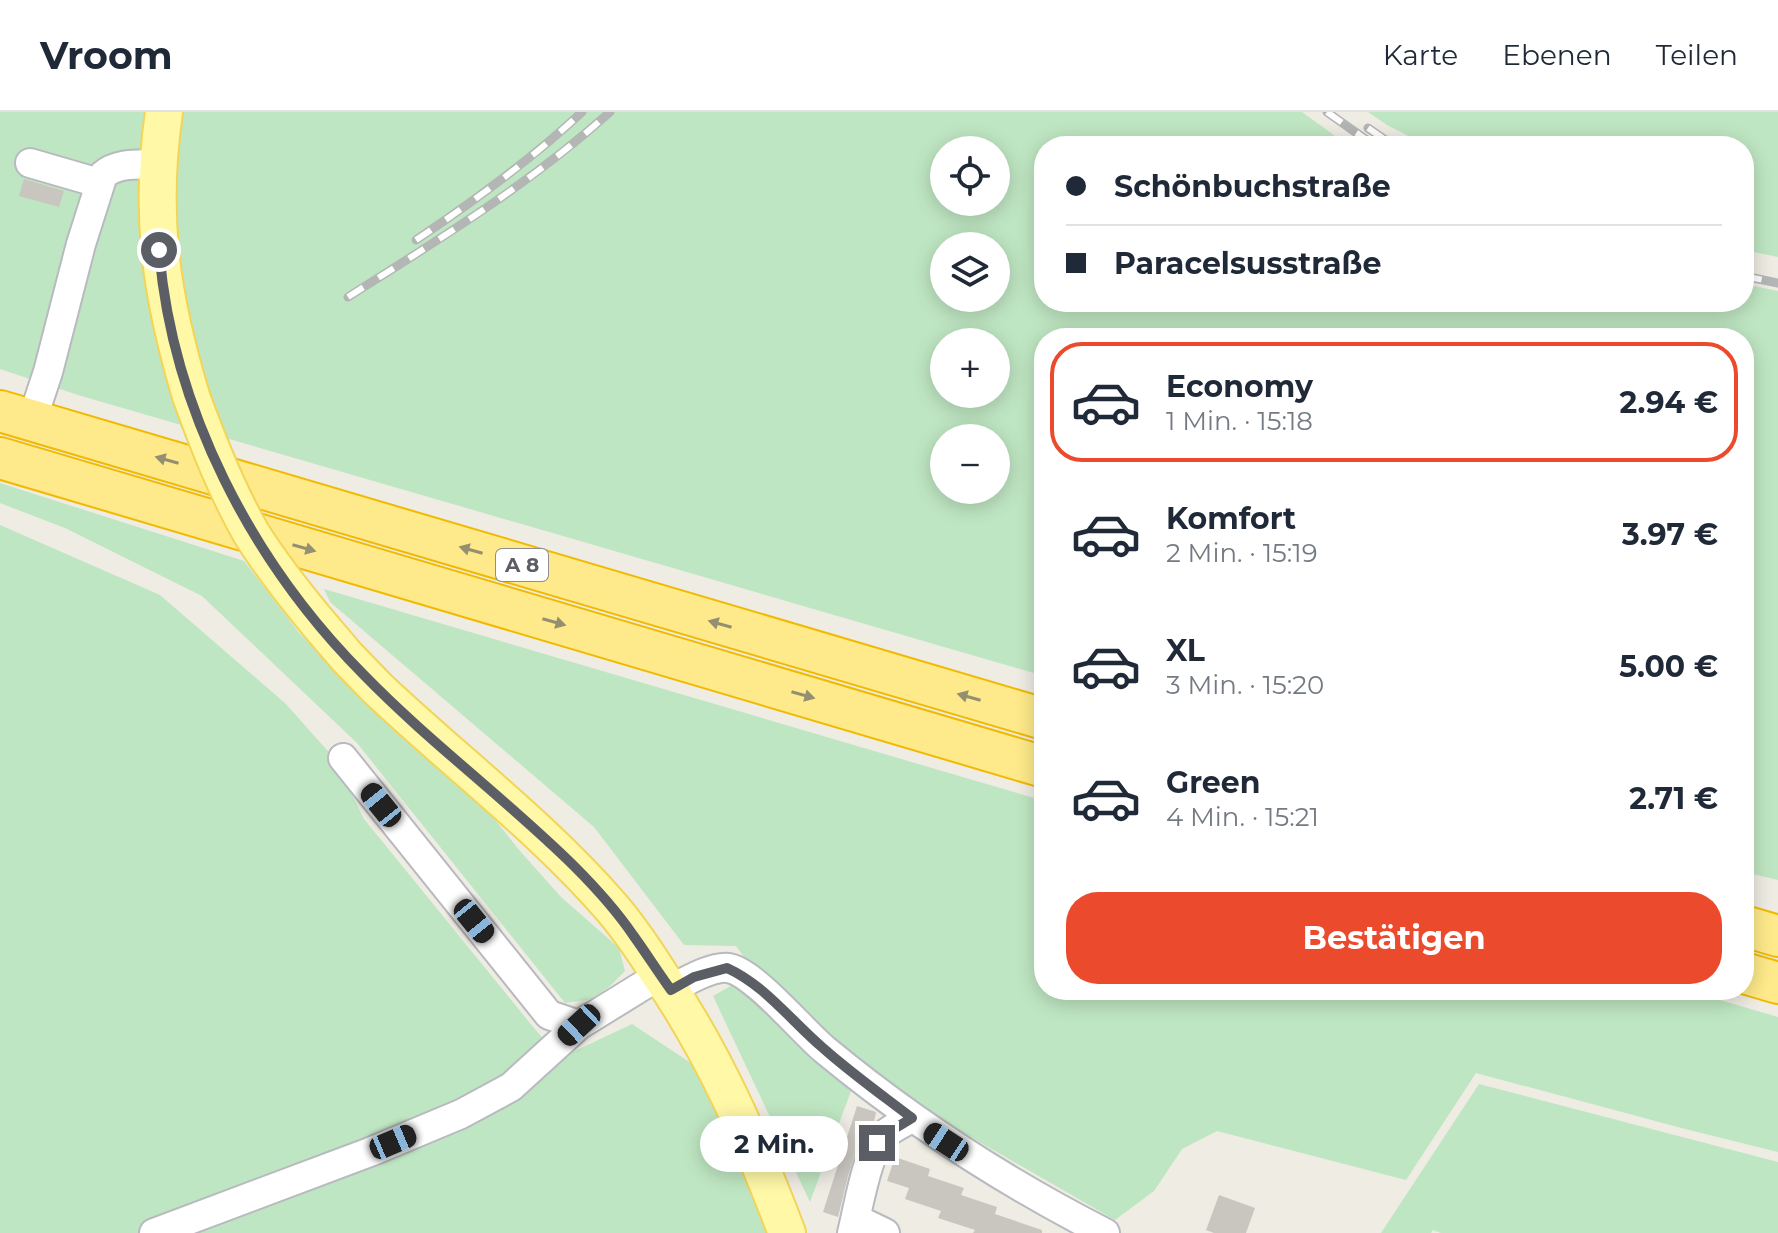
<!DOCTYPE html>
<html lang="de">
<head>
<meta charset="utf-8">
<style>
	:root { --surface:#fff; --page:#f2f2f3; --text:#1f2937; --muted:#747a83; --line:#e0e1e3; --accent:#eb4b2c }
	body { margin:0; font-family:Montserrat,sans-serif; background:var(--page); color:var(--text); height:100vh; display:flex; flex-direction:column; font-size:30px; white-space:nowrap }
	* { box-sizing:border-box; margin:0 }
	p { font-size:26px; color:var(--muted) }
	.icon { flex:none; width:44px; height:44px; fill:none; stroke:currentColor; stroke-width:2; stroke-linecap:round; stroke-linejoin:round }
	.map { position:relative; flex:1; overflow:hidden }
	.drawer { position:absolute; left:1034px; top:216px; width:720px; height:672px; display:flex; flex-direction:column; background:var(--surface); border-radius:32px; box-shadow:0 4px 20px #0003 }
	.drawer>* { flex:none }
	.hud { position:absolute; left:1034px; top:24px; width:720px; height:176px; border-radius:32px; box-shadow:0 4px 20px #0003; display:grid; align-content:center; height:176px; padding:0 32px; background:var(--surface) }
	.buttons { position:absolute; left:930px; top:24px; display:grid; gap:16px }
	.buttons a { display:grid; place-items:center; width:80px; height:80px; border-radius:50%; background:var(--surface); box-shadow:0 4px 20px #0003; font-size:40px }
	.end { position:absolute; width:36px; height:36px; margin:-18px; border:10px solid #5b5e64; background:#fff; box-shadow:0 0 0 4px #fff }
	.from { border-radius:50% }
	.bubble { position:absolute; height:56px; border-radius:28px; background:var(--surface); box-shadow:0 4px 20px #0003; font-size:26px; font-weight:700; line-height:56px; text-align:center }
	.car { position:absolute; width:24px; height:48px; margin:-24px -12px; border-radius:10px; box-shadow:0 0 6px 2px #0007; background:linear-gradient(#222 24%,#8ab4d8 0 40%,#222 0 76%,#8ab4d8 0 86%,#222 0) }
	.hud b { display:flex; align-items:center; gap:28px; height:76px; font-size:30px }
	.hud b+b { border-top:2px solid var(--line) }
	.hud i { width:20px; height:20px; background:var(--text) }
	ul { padding:14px 0 0; list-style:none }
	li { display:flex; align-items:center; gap:24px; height:120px; margin:0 16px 12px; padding:0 16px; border:4px solid transparent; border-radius:32px }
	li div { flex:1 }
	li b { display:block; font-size:30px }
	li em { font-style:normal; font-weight:700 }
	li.current { border-color:var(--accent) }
	li>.icon { width:72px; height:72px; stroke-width:1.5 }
	.primary-button { display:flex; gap:16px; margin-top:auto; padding:16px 32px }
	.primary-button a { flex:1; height:92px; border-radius:32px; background:var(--accent); color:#fff; font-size:32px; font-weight:700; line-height:92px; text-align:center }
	header { display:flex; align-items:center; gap:48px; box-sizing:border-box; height:112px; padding:0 40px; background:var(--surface); border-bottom:2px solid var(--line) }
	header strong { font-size:38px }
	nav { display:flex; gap:44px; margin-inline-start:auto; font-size:28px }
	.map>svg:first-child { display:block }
</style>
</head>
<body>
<header>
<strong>Vroom</strong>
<nav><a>Karte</a><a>Ebenen</a><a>Teilen</a></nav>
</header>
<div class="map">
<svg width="1778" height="1121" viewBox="0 0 1778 1121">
	<rect width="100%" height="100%" fill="#eeece3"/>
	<path fill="#bfe6c2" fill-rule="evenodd" d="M 0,0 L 1302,0 L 1349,34 L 1044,34 L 1044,190 L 1744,190 L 1744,172 L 1778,179 L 1778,768 L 1744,760 L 1744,226 L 1044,226 L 1044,564 L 78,283 L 0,257 ZM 944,38 L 996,38 L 996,90 L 944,90 ZM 944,134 L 996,134 L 996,186 L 944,186 ZM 944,230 L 996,230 L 996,282 L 944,282 ZM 944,326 L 996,326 L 996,378 L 944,378 Z
		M 1368,0 L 1778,0 L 1778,145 L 1744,138 L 1744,34 L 1428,34 L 1387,13 Z
		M 0,371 L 244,449 L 300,522 L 480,689 L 520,739 L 561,785 L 619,836 L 625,859 L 610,874 L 593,887 L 565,891 L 357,631 L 202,484 L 65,416 L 0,391 Z
		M 0,413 L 160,483 L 286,592 L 334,646 L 364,707 L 534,916 L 560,946 L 632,912 L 700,957 L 771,1121 L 0,1121 Z
		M 324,477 L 1044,689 L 1044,878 L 1686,878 L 1778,905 L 1778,1040 L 1689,1018 L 1476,961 L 1406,1068 L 1217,1019 L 1182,1037 L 1154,1079 L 1115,1108 L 858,960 L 810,1090 L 713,884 L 755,860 L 736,834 L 684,833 L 594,715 L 330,490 Z
		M 1479,972 L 1778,1050 L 1778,1121 L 1441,1121 L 1433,1118 L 1431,1121 L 1381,1121 Z"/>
	<path fill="#c9c6c0" d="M 24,67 L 64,79 L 59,95 L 19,84 Z
		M 857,994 L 876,1000 L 874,1010 L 864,1020 L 857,1036 L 848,1064 L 838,1105 L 823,1100 Z
		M 895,1045 L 930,1057 L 928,1064 L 964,1076 L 961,1083 L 997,1095 L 995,1102 L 1042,1118 L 1042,1121 L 973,1121 L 975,1118 L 938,1106 L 941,1099 L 905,1087 L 909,1076 L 887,1069 Z
		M 1219,1083 L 1255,1096 L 1246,1121 L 1214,1121 L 1206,1118 Z"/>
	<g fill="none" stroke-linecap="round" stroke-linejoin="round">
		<g stroke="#b8babf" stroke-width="32">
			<path id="minor" d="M 30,51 L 99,71
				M 32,308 L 48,260 L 81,132 L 103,63 C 118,50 139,53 158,52
				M 343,646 L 549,903 L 579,913
				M 671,878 C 684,870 712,854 728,856 C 753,859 803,920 825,938 C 912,1010 1005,1070 1105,1121
				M 856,1107 L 885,1121
				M 154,1121 L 370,1040 L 461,1002 L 511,975 L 579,913 L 660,863
				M 852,1121 C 858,1098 867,1038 884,1023 C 892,1016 903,1011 912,1006"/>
		</g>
		<g stroke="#f3d457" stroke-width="40">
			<path id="major" d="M 164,0 C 149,104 161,184 191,284
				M 318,511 L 347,545 L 377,576 C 455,650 542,715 612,796 C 629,816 644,838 658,860 C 714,941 752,1029 787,1121"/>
		</g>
		<g stroke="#f1b900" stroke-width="44">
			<path id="highway" d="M 0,299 L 1044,607
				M 0,346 L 1044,655
				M 1744,814 L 1778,824
				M 1744,861 L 1778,871"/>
		</g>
		<use href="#minor" stroke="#fff" stroke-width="28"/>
		<use href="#major" stroke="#fff8a7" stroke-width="36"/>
		<use href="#highway" stroke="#feea8a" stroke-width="40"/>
		<g stroke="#b4b5b5" stroke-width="9">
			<path id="rail" d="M 1327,0 L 1375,34
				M 1368,16 L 1394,34
				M 416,128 C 474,89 531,48 582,0
				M 1744,164 L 1778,171
				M 348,185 C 438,128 530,72 610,0"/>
		</g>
		<use href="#rail" stroke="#fff" stroke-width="6" stroke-dasharray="18" stroke-linecap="butt"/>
		<g stroke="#f3d457" stroke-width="40" stroke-linecap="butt">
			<path id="major-bridge" d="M 191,284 C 208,331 226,377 251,421 C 271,453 294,482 318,511"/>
		</g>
		<use href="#major-bridge" stroke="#fff8a7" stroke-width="36"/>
	</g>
	<defs><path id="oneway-solid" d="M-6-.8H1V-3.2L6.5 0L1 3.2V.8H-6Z" transform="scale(2)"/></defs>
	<g fill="#948f71">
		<use href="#oneway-solid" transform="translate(167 348) rotate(-164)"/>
		<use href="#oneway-solid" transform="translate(304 436) rotate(16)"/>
		<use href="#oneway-solid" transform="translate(471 438) rotate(-164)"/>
		<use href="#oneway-solid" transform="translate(554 510) rotate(16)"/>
		<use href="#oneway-solid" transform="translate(720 512) rotate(-164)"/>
		<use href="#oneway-solid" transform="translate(803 583) rotate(16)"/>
		<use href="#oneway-solid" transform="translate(969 585) rotate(-164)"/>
	</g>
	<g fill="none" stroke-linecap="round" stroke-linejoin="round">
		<path stroke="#5b5e64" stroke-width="10" d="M 159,138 C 172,297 252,450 363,562 C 429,630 506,687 574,754 C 595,775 616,798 633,823 C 646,841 658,860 671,878 L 694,865 L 727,856 C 766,874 791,909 823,936 C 851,961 882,983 912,1006 L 884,1023 L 877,1031"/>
	</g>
	<g text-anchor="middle" stroke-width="7" stroke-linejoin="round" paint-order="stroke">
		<rect fill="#fff" stroke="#8c8e92" stroke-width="2" x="496" y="437" width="52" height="32" rx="6"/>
		<g font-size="20" font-weight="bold" fill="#5b5e64">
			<text x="522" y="460">A 8</text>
		</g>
	</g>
</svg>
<div class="buttons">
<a><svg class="icon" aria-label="locate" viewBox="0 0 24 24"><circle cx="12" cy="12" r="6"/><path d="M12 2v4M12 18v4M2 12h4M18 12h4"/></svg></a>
<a><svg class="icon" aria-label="layers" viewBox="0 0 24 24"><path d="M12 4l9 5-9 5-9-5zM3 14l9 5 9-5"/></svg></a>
<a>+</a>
<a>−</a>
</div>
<i class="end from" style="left:159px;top:138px"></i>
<i class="end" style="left:877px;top:1031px"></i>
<div class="bubble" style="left:700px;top:1004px;width:148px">2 Min.</div>
<i class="car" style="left:381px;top:693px;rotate:321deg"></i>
<i class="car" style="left:474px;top:809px;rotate:141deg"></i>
<i class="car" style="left:579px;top:913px;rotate:227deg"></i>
<i class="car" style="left:393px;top:1030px;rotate:67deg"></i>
<i class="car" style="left:946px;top:1030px;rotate:303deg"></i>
<div class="hud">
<b><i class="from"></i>Schönbuchstraße</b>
<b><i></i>Paracelsusstraße</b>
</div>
<section class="drawer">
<ul>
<li class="current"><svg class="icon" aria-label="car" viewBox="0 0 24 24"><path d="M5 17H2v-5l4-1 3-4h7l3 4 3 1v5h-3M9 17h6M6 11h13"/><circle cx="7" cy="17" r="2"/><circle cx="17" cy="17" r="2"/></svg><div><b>Economy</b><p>1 Min. · 15:18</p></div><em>2.94 €</em></li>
<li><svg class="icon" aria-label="car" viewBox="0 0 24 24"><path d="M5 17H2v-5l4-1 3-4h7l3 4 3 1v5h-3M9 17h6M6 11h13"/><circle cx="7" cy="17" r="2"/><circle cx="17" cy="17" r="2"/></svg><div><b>Komfort</b><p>2 Min. · 15:19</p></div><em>3.97 €</em></li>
<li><svg class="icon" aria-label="car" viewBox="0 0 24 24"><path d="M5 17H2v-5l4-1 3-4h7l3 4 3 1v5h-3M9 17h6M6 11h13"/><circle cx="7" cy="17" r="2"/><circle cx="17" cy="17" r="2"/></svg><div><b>XL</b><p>3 Min. · 15:20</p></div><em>5.00 €</em></li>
<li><svg class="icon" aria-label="car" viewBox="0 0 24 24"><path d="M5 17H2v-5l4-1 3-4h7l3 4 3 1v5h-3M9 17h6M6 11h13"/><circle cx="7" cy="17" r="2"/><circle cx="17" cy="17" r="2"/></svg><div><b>Green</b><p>4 Min. · 15:21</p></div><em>2.71 €</em></li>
</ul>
<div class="primary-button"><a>Bestätigen</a></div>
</section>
</div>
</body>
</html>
